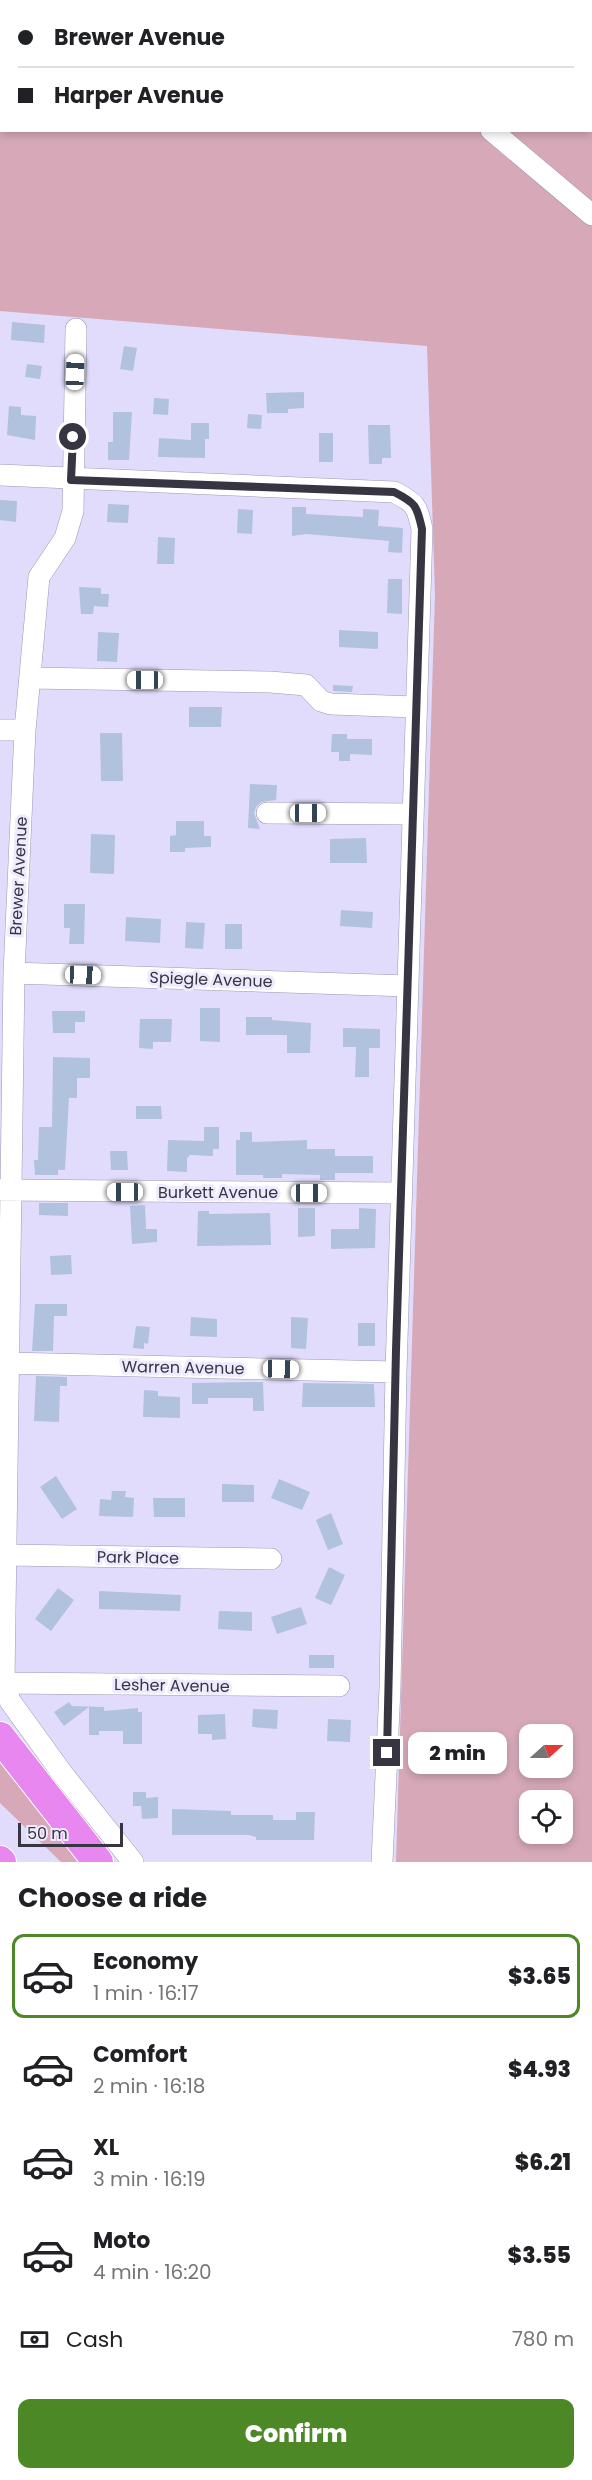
<!DOCTYPE html>
<html lang="en">
<head>
<meta charset="utf-8">
<style>
	:root { --surface:#fff; --page:#f2f2f2; --text:#202124; --muted:#757577; --line:#e0e0e0; --accent:#4c8825 }
	body { margin:0; font-family:Poppins,sans-serif; background:var(--page); color:var(--text); height:100vh; display:flex; flex-direction:column; font-size:22px; white-space:nowrap }
	* { box-sizing:border-box; margin:0 }
	p { font-size:20px; color:var(--muted) }
	.icon { flex:none; width:33px; height:33px; fill:none; stroke:currentColor; stroke-width:2; stroke-linecap:round; stroke-linejoin:round }
	.map { position:relative; height:1862px; overflow:hidden }
	.side { display:flex; flex-direction:column; background:var(--surface); flex:1 }
	.side>* { flex:none }
	.hud { position:absolute; left:0px; top:0px; width:592px; height:132px; box-shadow:0 3px 9px #0003; display:grid; align-content:center; height:132px; padding:0 18px; background:var(--surface) }
	.needle { width:39px; rotate:69deg }
	.controls { position:absolute; left:519px; top:1724px; display:grid; gap:12px }
	.controls a { display:grid; place-items:center; width:54px; height:54px; border-radius:12px; background:var(--surface); box-shadow:0 3px 9px #0003; font-size:30px }
	.scale { position:absolute; left:18px; bottom:15px; width:105px; box-sizing:border-box; padding-left:6px; border:3px solid #373542; border-top:0; font-size:16px; line-height:21px; white-space:nowrap; color:#373542; -webkit-text-stroke:4px #eeebff; paint-order:stroke }
	.end { position:absolute; width:27px; height:27px; margin:-14px; border:8px solid #373542; background:#fff; box-shadow:0 0 0 3px #fff }
	.from { border-radius:50% }
	.bubble { position:absolute; height:42px; border-radius:12px; background:var(--surface); box-shadow:0 3px 9px #0003; font-size:20px; font-weight:800; line-height:42px; text-align:center }
	.car { position:absolute; width:18px; height:36px; margin:-18px -9px; border-radius:8px; box-shadow:0 0 4px 2px #0007; background:linear-gradient(#fff 24%,#345 0 40%,#fff 0 76%,#345 0 86%,#fff 0) }
	.hud b { display:flex; align-items:center; gap:21px; height:57px; font-size:22px }
	.hud b+b { border-top:2px solid var(--line) }
	.hud i { width:15px; height:15px; background:var(--text) }
	ul { padding:0; list-style:none }
	li { display:flex; align-items:center; gap:18px; height:84px; margin:0 12px 9px; padding:0 6px; border:3px solid transparent; border-radius:12px }
	li div { flex:1 }
	li b { display:block; font-size:22px }
	li em { font-style:normal; font-weight:800 }
	li.selected { border-color:var(--accent) }
	li>.icon { width:54px; height:54px; stroke-width:1.5 }
	h2 { padding:0 18px; font-size:27px; line-height:72px }
	.pay { display:flex; align-items:center; gap:15px; height:66px; padding:0 18px; font-size:22px }
	.pay p { margin-inline-start:auto }
	.primary-button { display:flex; gap:12px; margin-top:auto; padding:12px 18px }
	.primary-button a { flex:1; height:69px; border-radius:12px; background:var(--accent); color:#fff; font-size:24px; font-weight:800; line-height:69px; text-align:center }
	.map>svg:first-child { display:block }
</style>
</head>
<body>
<div class="map">
<svg width="592" height="1862" viewBox="0 0 592 1862">
	<rect width="100%" height="100%" fill="#e1dcfc"/>
	<path fill="#d7a9b8" fill-rule="evenodd" d="M 0,0 L 592,0 L 592,1862 L 396,1862 L 435,594 L 427,346 L 0,311 ZM 2,2 L 591,2 L 591,130 L 2,130 ZM 530,1734 L 562,1734 L 562,1767 L 530,1767 ZM 530,1800 L 562,1800 L 562,1833 L 530,1833 Z
		M 0,1753 L 86,1862 L 61,1862 L 0,1803 Z"/>
	<g fill="none" stroke-linecap="round" stroke-linejoin="round">
		<path stroke="#5b97b4" stroke-width="4.5" d="M 553,0 L 556,2
			M 591,18 L 592,18"/>
	</g>
	<path fill="#b1c2de" d="M 12,322 L 45,325 L 44,343 L 11,340 Z
		M 124,346 L 137,348 L 133,371 L 120,369 Z
		M 27,364 L 42,366 L 40,379 L 25,377 Z
		M 304,392 L 304,408 L 288,409 L 288,413 L 267,413 L 266,393 Z
		M 154,398 L 169,399 L 168,415 L 153,414 Z
		M 9,406 L 21,407 L 21,415 L 36,416 L 35,440 L 7,435 Z
		M 113,412 L 132,412 L 129,460 L 108,460 L 108,442 L 113,442 Z
		M 248,414 L 262,415 L 261,429 L 247,428 Z
		M 191,423 L 209,423 L 209,439 L 205,439 L 205,458 L 158,457 L 159,438 L 191,440 Z
		M 368,425 L 390,425 L 391,458 L 382,458 L 382,464 L 369,464 Z
		M 319,433 L 333,433 L 333,462 L 319,462 Z
		M 0,500 L 17,501 L 16,522 L 0,520 Z
		M 108,504 L 129,505 L 128,523 L 107,522 Z
		M 292,507 L 306,507 L 306,514 L 363,517 L 363,509 L 379,510 L 378,526 L 403,528 L 402,553 L 388,552 L 389,541 L 306,534 L 292,536 Z
		M 238,509 L 253,510 L 252,534 L 237,533 Z
		M 158,537 L 175,538 L 174,564 L 157,564 Z
		M 388,579 L 402,579 L 402,614 L 387,613 Z
		M 79,587 L 101,588 L 101,594 L 109,594 L 108,607 L 94,606 L 93,614 L 81,614 Z
		M 339,630 L 378,632 L 378,649 L 339,647 Z
		M 98,632 L 119,633 L 117,662 L 97,661 Z
		M 333,685 L 353,686 L 352,692 L 333,691 Z
		M 189,707 L 222,707 L 221,727 L 189,727 Z
		M 100,733 L 122,733 L 123,781 L 101,781 Z
		M 332,734 L 347,734 L 347,739 L 372,739 L 372,755 L 350,754 L 350,761 L 339,761 L 339,752 L 331,752 Z
		M 250,784 L 277,785 L 276,800 L 261,802 L 256,807 L 254,813 L 260,829 L 248,828 Z
		M 176,821 L 204,821 L 204,836 L 211,836 L 211,847 L 185,848 L 185,852 L 170,852 L 170,836 L 176,835 Z
		M 91,834 L 115,835 L 114,874 L 90,873 Z
		M 366,838 L 367,863 L 330,863 L 330,839 Z
		M 64,904 L 85,904 L 84,944 L 69,944 L 70,928 L 64,928 Z
		M 341,910 L 373,912 L 372,928 L 340,926 Z
		M 126,917 L 161,919 L 160,943 L 125,941 Z
		M 186,922 L 205,923 L 203,949 L 185,948 Z
		M 225,924 L 242,924 L 242,949 L 225,949 Z
		M 200,1008 L 220,1008 L 220,1042 L 200,1041 Z
		M 52,1011 L 85,1011 L 85,1022 L 75,1022 L 75,1033 L 53,1033 Z
		M 246,1017 L 272,1017 L 272,1020 L 311,1023 L 310,1053 L 287,1053 L 287,1035 L 246,1035 Z
		M 140,1019 L 172,1019 L 171,1042 L 153,1042 L 153,1049 L 139,1048 Z
		M 343,1028 L 380,1029 L 380,1048 L 369,1048 L 369,1077 L 355,1077 L 356,1047 L 343,1047 Z
		M 53,1057 L 90,1058 L 90,1078 L 77,1078 L 77,1098 L 69,1098 L 65,1170 L 58,1170 L 58,1175 L 35,1175 L 34,1160 L 38,1160 L 39,1127 L 52,1127 Z
		M 136,1106 L 161,1106 L 162,1119 L 136,1119 Z
		M 204,1127 L 219,1127 L 219,1149 L 213,1149 L 213,1156 L 190,1155 L 187,1158 L 187,1172 L 167,1171 L 168,1140 L 204,1141 Z
		M 240,1132 L 252,1132 L 252,1142 L 307,1140 L 307,1149 L 335,1149 L 335,1156 L 373,1156 L 373,1173 L 335,1173 L 335,1180 L 320,1180 L 320,1175 L 282,1174 L 282,1178 L 263,1178 L 263,1175 L 236,1175 L 236,1140 L 240,1140 Z
		M 110,1151 L 127,1151 L 128,1170 L 111,1170 Z
		M 39,1203 L 68,1203 L 68,1216 L 39,1215 Z
		M 145,1205 L 146,1229 L 157,1229 L 157,1242 L 132,1244 L 130,1206 Z
		M 298,1208 L 315,1208 L 315,1236 L 298,1237 Z
		M 359,1208 L 376,1209 L 375,1248 L 331,1249 L 331,1229 L 359,1229 Z
		M 198,1211 L 209,1211 L 209,1214 L 270,1213 L 271,1245 L 197,1246 Z
		M 71,1255 L 72,1274 L 51,1275 L 50,1256 Z
		M 35,1304 L 67,1304 L 67,1316 L 54,1316 L 53,1351 L 32,1351 Z
		M 191,1317 L 217,1319 L 217,1337 L 190,1336 Z
		M 291,1317 L 308,1318 L 306,1349 L 291,1348 Z
		M 358,1323 L 375,1323 L 375,1346 L 358,1346 Z
		M 136,1326 L 150,1327 L 148,1344 L 144,1343 L 144,1349 L 133,1348 Z
		M 36,1376 L 67,1377 L 67,1386 L 60,1386 L 59,1422 L 34,1421 Z
		M 263,1382 L 264,1411 L 253,1411 L 253,1398 L 208,1398 L 208,1404 L 192,1404 L 192,1383 Z
		M 303,1383 L 374,1384 L 375,1407 L 302,1407 Z
		M 144,1390 L 158,1391 L 158,1396 L 180,1397 L 180,1418 L 143,1417 Z
		M 56,1476 L 77,1509 L 62,1519 L 40,1487 Z
		M 279,1479 L 310,1492 L 302,1510 L 271,1498 Z
		M 222,1484 L 254,1485 L 254,1502 L 222,1502 Z
		M 112,1491 L 126,1491 L 125,1497 L 134,1498 L 133,1517 L 99,1516 L 100,1499 L 111,1500 Z
		M 153,1498 L 185,1498 L 185,1517 L 154,1517 Z
		M 331,1513 L 343,1544 L 328,1550 L 316,1520 Z
		M 329,1567 L 345,1575 L 331,1605 L 315,1598 Z
		M 58,1588 L 74,1600 L 51,1631 L 35,1619 Z
		M 99,1591 L 181,1595 L 180,1611 L 99,1609 Z
		M 301,1607 L 307,1624 L 277,1634 L 271,1617 Z
		M 219,1611 L 252,1612 L 252,1631 L 218,1629 Z
		M 309,1655 L 334,1655 L 334,1668 L 309,1668 Z
		M 69,1702 L 72,1706 L 104,1707 L 104,1711 L 138,1708 L 138,1712 L 142,1712 L 142,1744 L 123,1744 L 123,1731 L 99,1731 L 99,1735 L 89,1735 L 89,1707 L 64,1726 L 54,1712 Z
		M 253,1709 L 278,1710 L 277,1729 L 252,1727 Z
		M 225,1714 L 226,1739 L 212,1740 L 212,1734 L 198,1734 L 198,1715 Z
		M 328,1719 L 351,1720 L 350,1742 L 327,1741 Z
		M 133,1792 L 146,1792 L 146,1798 L 158,1797 L 158,1818 L 142,1819 L 141,1806 L 133,1806 Z
		M 172,1809 L 231,1811 L 231,1815 L 273,1815 L 273,1820 L 296,1820 L 296,1812 L 315,1812 L 314,1840 L 256,1840 L 256,1837 L 249,1835 L 172,1835 Z"/>
	<g fill="none" stroke-linecap="round" stroke-linejoin="round">
		<g stroke="#9c97b5" stroke-width="22">
			<path id="minor" d="M 279,0 L 283,2
				M 491,130 L 592,215
				M 76,329 L 73,511 L 65,538 L 39,577 L 25,730 L 14,973 L 4,1683 L 10,1701 L 62,1773 L 133,1862
				M 0,475 L 394,492 C 416,503 417,506 422,529 L 396,1372 L 390,1688 L 382,1862
				M 30,678 L 270,682 L 306,685 L 321,701 L 331,704 L 415,707
				M 0,730 L 25,730
				M 267,813 L 413,814
				M 14,973 L 408,986
				M 0,1190 L 401,1193
				M 7,1363 L 396,1372
				M 5,1555 L 271,1559
				M 4,1683 L 339,1686"/>
		</g>
		<g stroke="#fff" stroke-width="32">
			<path id="highway" d="M 0,1737 L 98,1862
				M 0,1861 L 1,1862"/>
		</g>
		<use href="#minor" stroke="#fff" stroke-width="21"/>
		<use href="#highway" stroke="#e987f0" stroke-width="30"/>
	</g>
	<g fill="none" stroke-linecap="round" stroke-linejoin="round">
		<path stroke="#373542" stroke-width="8" d="M 73,437 L 71,480 L 394,492 C 416,503 417,506 422,529 L 396,1350 L 387,1753"/>
	</g>
	<g text-anchor="middle" stroke-width="6" stroke-linejoin="round" paint-order="stroke">
		<g font-size="16" fill="#373542" stroke="#eeebff">
			<text transform="translate(18 876) rotate(-87)" y="6">Brewer Avenue</text>
			<text transform="translate(211 979) rotate(2)" y="6">Spiegle Avenue</text>
			<text x="218" y="1198">Burkett Avenue</text>
			<text transform="translate(183 1367) rotate(1)" y="6">Warren Avenue</text>
			<text transform="translate(138 1557) rotate(1)" y="6">Park Place</text>
			<text transform="translate(172 1685) rotate(1)" y="6">Lesher Avenue</text>
		</g>
	</g>
</svg>
<div class="controls">
<a><svg class="needle" viewBox="-14 -14 28 28"><path d="M0-13l5 13h-10z" fill="#e53935"/><path d="M0 13l5-13h-10z" fill="#757577"/></svg></a>
<a><svg class="icon" aria-label="locate" viewBox="0 0 24 24"><circle cx="12" cy="12" r="6"/><path d="M12 2v4M12 18v4M2 12h4M18 12h4"/></svg></a>
</div>
<div class="scale">50 m</div>
<i class="end from" style="left:73px;top:437px"></i>
<i class="end" style="left:387px;top:1753px"></i>
<div class="bubble" style="left:408px;top:1732px;width:99px">2 min</div>
<i class="car" style="left:75px;top:372px;rotate:2deg"></i>
<i class="car" style="left:145px;top:680px;rotate:270deg"></i>
<i class="car" style="left:308px;top:813px;rotate:90deg"></i>
<i class="car" style="left:83px;top:975px;rotate:92deg"></i>
<i class="car" style="left:125px;top:1192px;rotate:270deg"></i>
<i class="car" style="left:309px;top:1193px;rotate:90deg"></i>
<i class="car" style="left:281px;top:1369px;rotate:91deg"></i>
<div class="hud">
<b><i class="from"></i>Brewer Avenue</b>
<b><i></i>Harper Avenue</b>
</div>
</div>
<section class="side">
<h2>Choose a ride</h2>
<ul>
<li class="selected"><svg class="icon" aria-label="car" viewBox="0 0 24 24"><path d="M5 17H2v-5l4-1 3-4h7l3 4 3 1v5h-3M9 17h6M6 11h13"/><circle cx="7" cy="17" r="2"/><circle cx="17" cy="17" r="2"/></svg><div><b>Economy</b><p>1 min · 16:17</p></div><em>$3.65</em></li>
<li><svg class="icon" aria-label="car" viewBox="0 0 24 24"><path d="M5 17H2v-5l4-1 3-4h7l3 4 3 1v5h-3M9 17h6M6 11h13"/><circle cx="7" cy="17" r="2"/><circle cx="17" cy="17" r="2"/></svg><div><b>Comfort</b><p>2 min · 16:18</p></div><em>$4.93</em></li>
<li><svg class="icon" aria-label="car" viewBox="0 0 24 24"><path d="M5 17H2v-5l4-1 3-4h7l3 4 3 1v5h-3M9 17h6M6 11h13"/><circle cx="7" cy="17" r="2"/><circle cx="17" cy="17" r="2"/></svg><div><b>XL</b><p>3 min · 16:19</p></div><em>$6.21</em></li>
<li><svg class="icon" aria-label="car" viewBox="0 0 24 24"><path d="M5 17H2v-5l4-1 3-4h7l3 4 3 1v5h-3M9 17h6M6 11h13"/><circle cx="7" cy="17" r="2"/><circle cx="17" cy="17" r="2"/></svg><div><b>Moto</b><p>4 min · 16:20</p></div><em>$3.55</em></li>
</ul>
<div class="pay"><svg class="icon" aria-label="cash" viewBox="0 0 24 24"><path d="M3 7h18v10H3z"/><circle cx="12" cy="12" r="2"/></svg>Cash<p>780 m</p></div>
<div class="primary-button"><a>Confirm</a></div>
</section>
</body>
</html>
